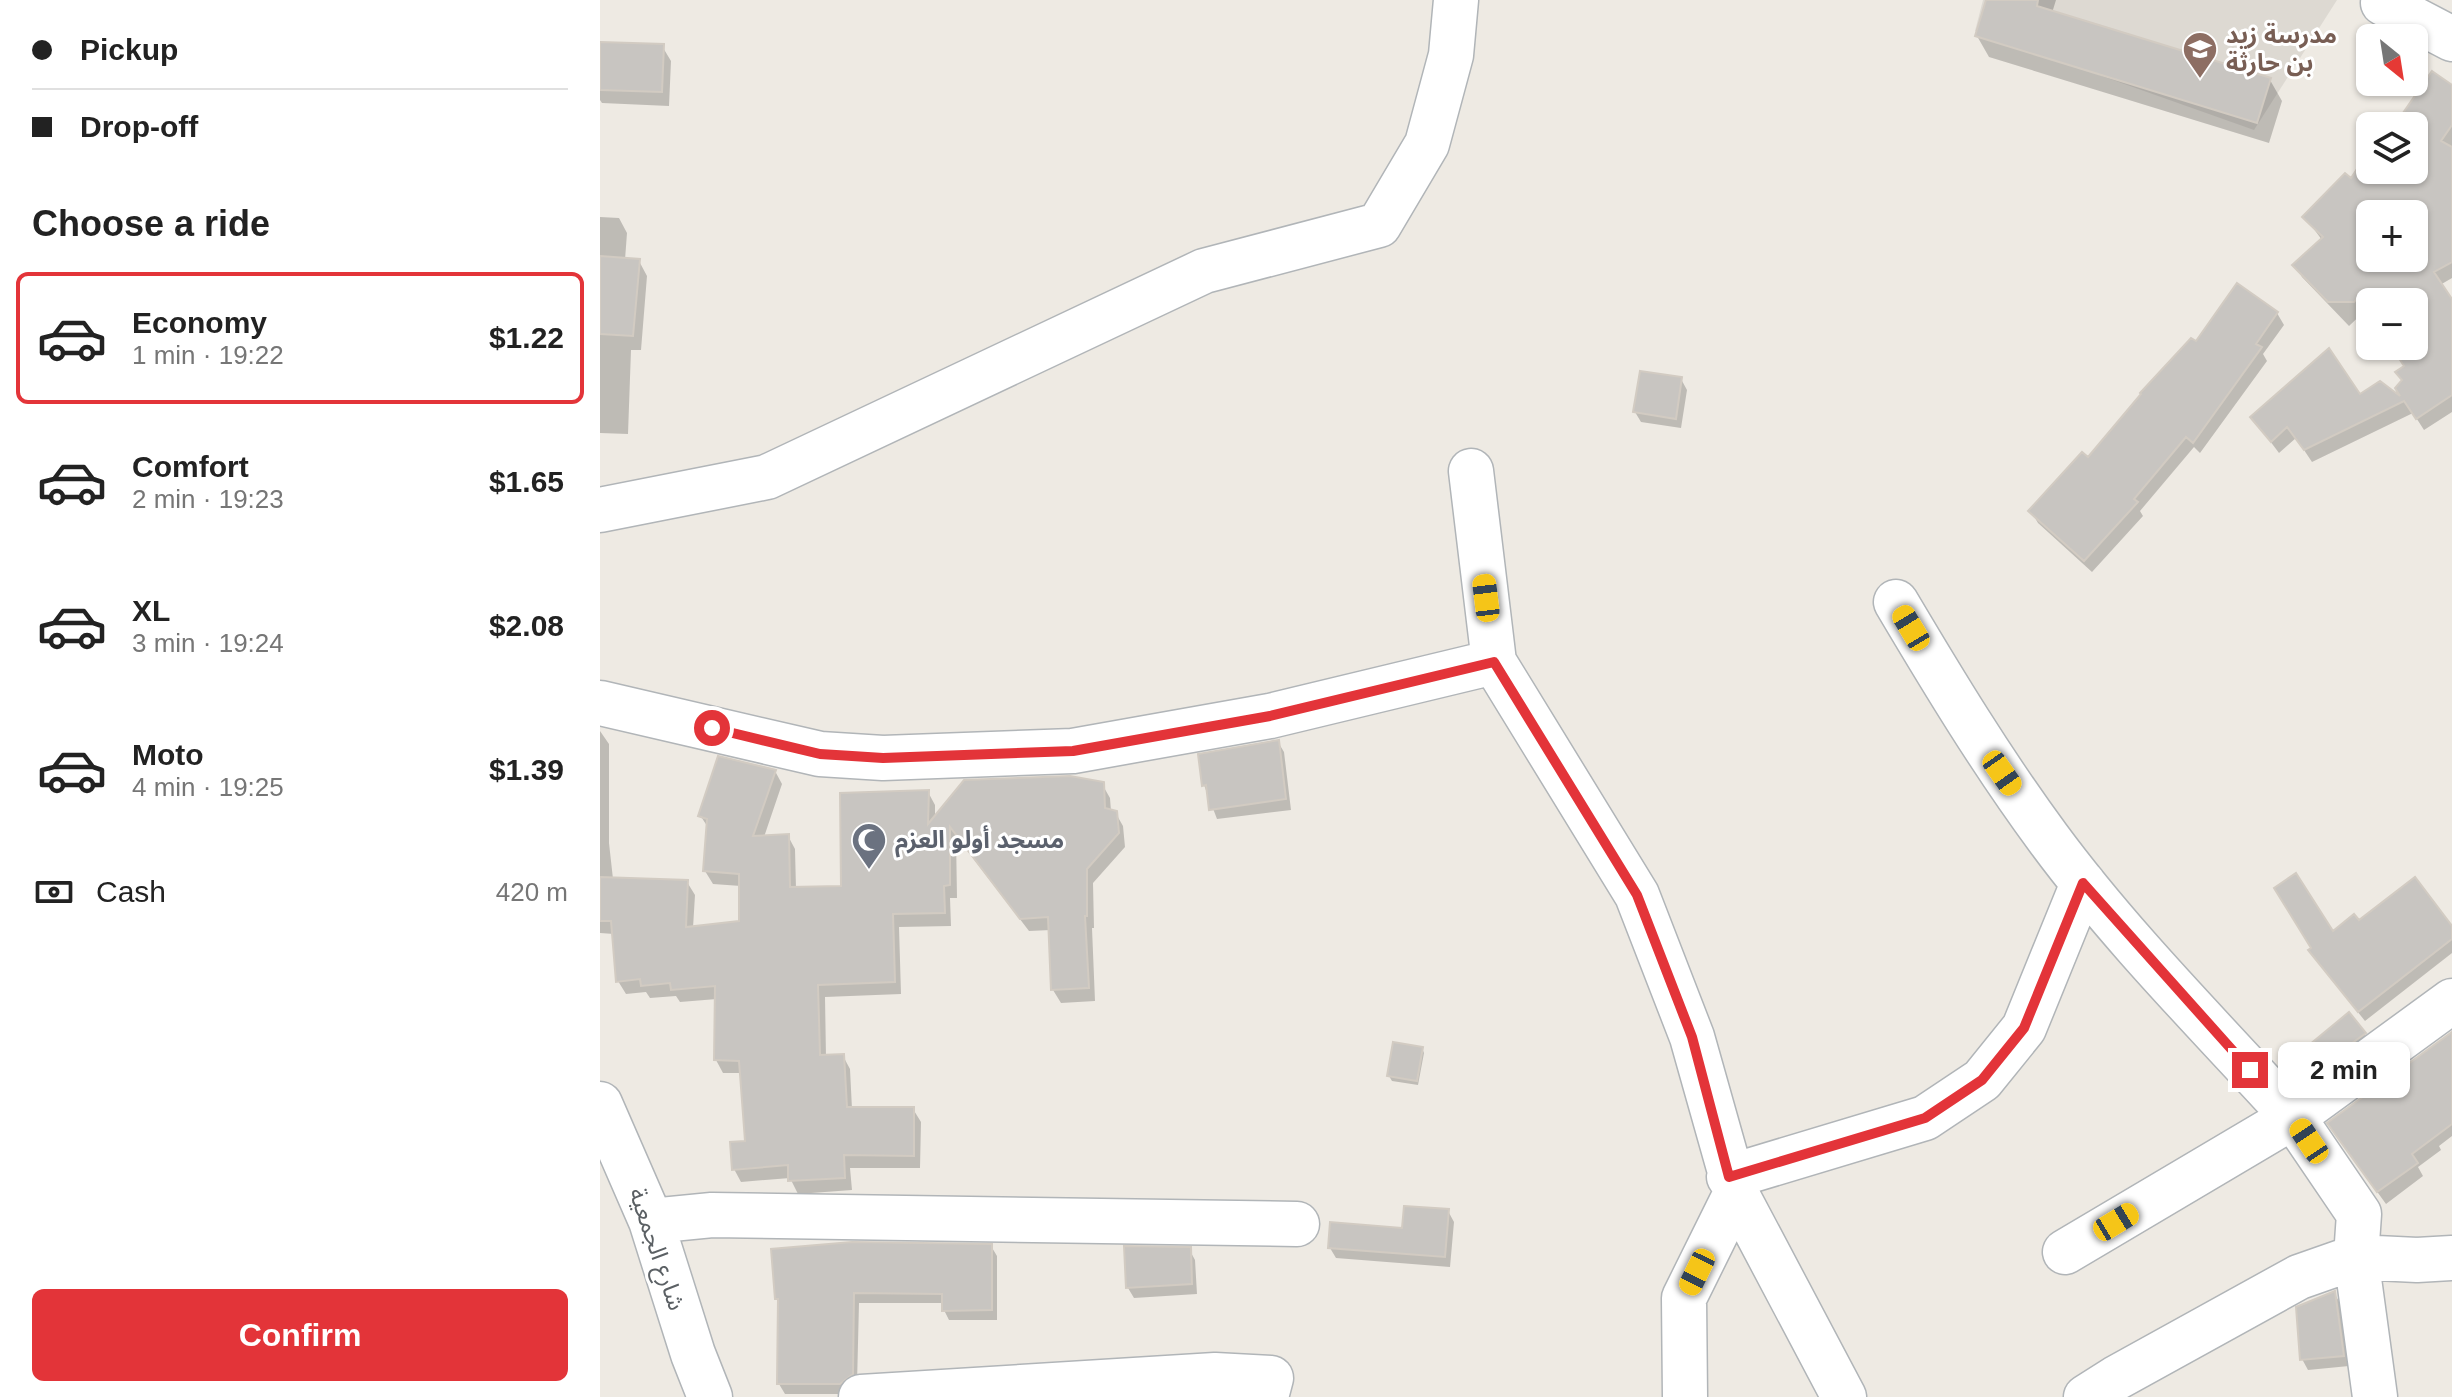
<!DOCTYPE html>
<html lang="en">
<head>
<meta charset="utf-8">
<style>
	:root { --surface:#fff; --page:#f2f2f2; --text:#222; --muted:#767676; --line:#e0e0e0; --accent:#e33439 }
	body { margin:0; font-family:Arial,"Noto Sans Arabic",sans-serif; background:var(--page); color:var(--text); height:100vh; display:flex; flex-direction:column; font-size:30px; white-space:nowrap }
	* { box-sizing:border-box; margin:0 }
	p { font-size:26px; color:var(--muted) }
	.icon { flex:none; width:44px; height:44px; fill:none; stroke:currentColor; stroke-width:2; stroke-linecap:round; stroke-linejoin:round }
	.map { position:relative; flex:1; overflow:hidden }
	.sheet { display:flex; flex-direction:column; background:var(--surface); width:600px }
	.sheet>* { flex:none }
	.banner { display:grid; align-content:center; height:176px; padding:0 32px; background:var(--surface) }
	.needle { width:52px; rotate:150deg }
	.fabs { position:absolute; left:1756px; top:24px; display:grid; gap:16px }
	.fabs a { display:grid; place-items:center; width:72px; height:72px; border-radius:12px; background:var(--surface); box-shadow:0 2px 6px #0004; font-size:40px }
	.end { position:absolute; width:36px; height:36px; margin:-18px; border:10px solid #e33439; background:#fff; box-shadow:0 0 0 4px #fff }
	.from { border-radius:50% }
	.bubble { position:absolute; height:56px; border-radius:12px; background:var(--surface); box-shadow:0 2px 6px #0004; font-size:26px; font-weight:700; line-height:56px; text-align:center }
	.car { position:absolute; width:24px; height:48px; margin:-24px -12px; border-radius:10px; box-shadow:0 0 6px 2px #0007; background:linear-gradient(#f5c518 24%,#345 0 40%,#f5c518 0 76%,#345 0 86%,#f5c518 0) }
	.banner b { display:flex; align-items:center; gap:28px; height:76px; font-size:30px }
	.banner b+b { border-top:2px solid var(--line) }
	.banner i { width:20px; height:20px; background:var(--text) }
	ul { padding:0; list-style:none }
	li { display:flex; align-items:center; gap:24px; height:132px; margin:0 16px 12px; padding:0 16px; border:4px solid transparent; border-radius:12px }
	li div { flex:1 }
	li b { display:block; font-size:30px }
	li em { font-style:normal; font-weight:700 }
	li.on { border-color:var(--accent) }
	li>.icon { width:72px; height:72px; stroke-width:1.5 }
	h2 { padding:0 32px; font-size:36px; line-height:96px }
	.pay { display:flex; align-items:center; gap:20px; height:88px; padding:0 32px; font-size:30px }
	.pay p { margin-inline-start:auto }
	.cta { display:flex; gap:16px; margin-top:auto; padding:16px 32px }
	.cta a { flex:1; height:92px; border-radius:12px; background:var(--accent); color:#fff; font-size:32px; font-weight:700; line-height:92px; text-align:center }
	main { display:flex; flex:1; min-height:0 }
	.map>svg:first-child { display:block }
</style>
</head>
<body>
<main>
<section class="sheet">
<div class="banner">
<b><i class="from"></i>Pickup</b>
<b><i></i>Drop-off</b>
</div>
<h2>Choose a ride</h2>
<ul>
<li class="on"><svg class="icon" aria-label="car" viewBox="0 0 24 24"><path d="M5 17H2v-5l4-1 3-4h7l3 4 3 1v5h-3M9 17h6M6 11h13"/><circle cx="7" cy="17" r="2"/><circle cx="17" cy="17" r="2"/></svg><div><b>Economy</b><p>1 min · 19:22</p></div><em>$1.22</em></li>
<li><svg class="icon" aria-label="car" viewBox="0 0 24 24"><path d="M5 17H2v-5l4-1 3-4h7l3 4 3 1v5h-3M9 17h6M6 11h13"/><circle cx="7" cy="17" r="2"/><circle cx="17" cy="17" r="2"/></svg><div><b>Comfort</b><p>2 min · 19:23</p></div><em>$1.65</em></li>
<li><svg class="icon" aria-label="car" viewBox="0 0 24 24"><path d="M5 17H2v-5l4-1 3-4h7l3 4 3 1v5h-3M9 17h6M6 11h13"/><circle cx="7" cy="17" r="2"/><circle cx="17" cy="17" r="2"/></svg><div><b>XL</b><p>3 min · 19:24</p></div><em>$2.08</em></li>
<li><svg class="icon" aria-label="car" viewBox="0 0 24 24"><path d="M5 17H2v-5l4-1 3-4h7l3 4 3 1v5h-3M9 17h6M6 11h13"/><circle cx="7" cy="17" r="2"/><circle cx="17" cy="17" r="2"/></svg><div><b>Moto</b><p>4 min · 19:25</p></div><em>$1.39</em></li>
</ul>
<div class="pay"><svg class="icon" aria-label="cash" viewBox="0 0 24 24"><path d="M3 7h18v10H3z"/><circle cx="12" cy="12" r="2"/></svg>Cash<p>420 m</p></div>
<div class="cta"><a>Confirm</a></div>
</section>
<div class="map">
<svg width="1852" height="1397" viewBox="0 0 1852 1397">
	<rect width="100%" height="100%" fill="#eeeae3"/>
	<path fill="#ddd9d2" d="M 1383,0 L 1737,0 L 1654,130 L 1375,31 Z"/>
	<path fill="#0003" fill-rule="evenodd" d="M 1388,0 L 1456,0 L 1452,13 L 1670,80 L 1682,101 L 1669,143 L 1389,57 L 1377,36 Z
		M 0,44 L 62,46 L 71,61 L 69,106 L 2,103 L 0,100 Z
		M 1852,87 L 1852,278 L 1840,285 L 1852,303 L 1852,412 L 1824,430 L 1813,413 L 1712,462 L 1696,438 L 1679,453 L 1652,417 L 1759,397 L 1780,384 L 1806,402 L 1803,382 L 1797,372 L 1806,367 L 1793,346 L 1814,346 L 1814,302 L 1770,302 L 1770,310 L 1769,307 L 1749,326 L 1702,277 L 1695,265 L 1722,240 L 1705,217 L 1751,182 L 1770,153 L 1770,170 L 1814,170 L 1814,126 L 1787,126 L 1795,113 L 1802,118 ZM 1770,214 L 1814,214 L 1814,258 L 1770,258 Z
		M 0,217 L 19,218 L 27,233 L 25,260 L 39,261 L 47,276 L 41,350 L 31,350 L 28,434 L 0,433 Z
		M 1677,313 L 1684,325 L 1663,354 L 1667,361 L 1600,453 L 1594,447 L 1540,511 L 1543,516 L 1492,572 L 1438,523 L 1431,511 L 1488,460 L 1596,344 Z
		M 1081,379 L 1087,390 L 1081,428 L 1041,422 L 1035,412 Z
		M 0,731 L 9,744 L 9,843 L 13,879 L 87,882 L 95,895 L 93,928 L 141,923 L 141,886 L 113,884 L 105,871 L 109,829 L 100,815 L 175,771 L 182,784 L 164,837 L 188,836 L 195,849 L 196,889 L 243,888 L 328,792 L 335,805 L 335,819 L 502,784 L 510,798 L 511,811 L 515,812 L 523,826 L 525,847 L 493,883 L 494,928 L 492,928 L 495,1001 L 461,1003 L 453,990 L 451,930 L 429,931 L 356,836 L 357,898 L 350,898 L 351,926 L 299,927 L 301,994 L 225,997 L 226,1057 L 243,1056 L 250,1069 L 252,1109 L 313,1109 L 321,1122 L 320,1168 L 250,1168 L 252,1190 L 198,1194 L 190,1178 L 141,1182 L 134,1169 L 147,1143 L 142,1073 L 123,1073 L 116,1060 L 117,999 L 80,1002 L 76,996 L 50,998 L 46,992 L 26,994 L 18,981 L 14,934 L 0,933 Z
		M 678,742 L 684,752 L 691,810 L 617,819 L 604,785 Z
		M 1758,922 L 1852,929 L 1852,953 L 1765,1021 L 1717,961 L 1733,934 Z
		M 1764,1034 L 1770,1044 L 1712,1086 L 1693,1061 Z
		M 1852,1034 L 1852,1136 L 1839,1146 L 1841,1150 L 1818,1167 L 1823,1176 L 1786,1204 L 1737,1136 Z
		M 822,1048 L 824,1053 L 818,1085 L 792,1081 L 789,1076 Z
		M 848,1211 L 854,1222 L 850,1267 L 736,1258 L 730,1248 L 804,1230 Z
		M 391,1246 L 397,1256 L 397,1320 L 349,1320 L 344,1310 L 344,1303 L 259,1303 L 257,1384 L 246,1394 L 185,1394 L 179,1384 L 180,1304 L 177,1299 Z
		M 589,1249 L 595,1260 L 597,1294 L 534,1298 L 528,1288 Z
		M 1734,1293 L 1740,1303 L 1749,1366 L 1708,1370 L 1702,1359 Z"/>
	<path fill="#c8c5c1" stroke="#d2cbc2" stroke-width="2" fill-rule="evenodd" d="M 1386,0 L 1438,0 L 1437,6 L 1671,78 L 1657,123 L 1375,36 Z
		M 0,42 L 64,44 L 62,92 L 0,90 Z
		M 1832,71 L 1852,85 L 1852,125 L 1841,141 L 1852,147 L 1852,262 L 1834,272 L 1852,299 L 1852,395 L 1816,419 L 1804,401 L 1704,450 L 1687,427 L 1671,442 L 1650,417 L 1729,348 L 1760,394 L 1780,381 L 1800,396 L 1795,388 L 1802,380 L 1795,372 L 1804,366 L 1791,346 L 1814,346 L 1814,302 L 1764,302 L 1760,296 L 1754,302 L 1728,302 L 1692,265 L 1723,237 L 1702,217 L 1745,173 L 1751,178 L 1770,149 L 1770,170 L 1814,170 L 1814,126 L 1794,126 ZM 1770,214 L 1814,214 L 1814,258 L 1770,258 Z
		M 0,256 L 40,259 L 33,336 L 0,334 Z
		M 1637,283 L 1678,312 L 1656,344 L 1662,347 L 1593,443 L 1586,437 L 1534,499 L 1538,502 L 1484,561 L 1428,511 L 1482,452 L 1488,457 L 1541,394 L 1540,393 L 1591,338 L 1596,341 Z
		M 1040,371 L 1082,377 L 1076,419 L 1033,412 Z
		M 679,740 L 686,799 L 609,810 L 606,785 L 602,786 L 598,754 Z
		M 118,756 L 176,770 L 153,836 L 189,834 L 190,887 L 241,886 L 240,793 L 329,790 L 328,824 L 364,780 L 470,776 L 504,782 L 505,808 L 517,811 L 519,833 L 487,869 L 487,916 L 485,916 L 489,988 L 451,990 L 448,917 L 420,919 L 350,827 L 350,885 L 344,886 L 345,913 L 293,914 L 295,982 L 218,985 L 220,1055 L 244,1054 L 247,1107 L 314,1107 L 314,1156 L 244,1155 L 245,1178 L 188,1181 L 188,1165 L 132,1170 L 130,1142 L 145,1141 L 139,1061 L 114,1060 L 115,986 L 71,990 L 70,983 L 41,986 L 40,979 L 16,982 L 11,921 L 0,921 L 0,877 L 88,880 L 86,927 L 139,921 L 139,874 L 103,871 L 107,819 L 98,816 Z
		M 1696,873 L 1733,931 L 1754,914 L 1759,920 L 1815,877 L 1852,926 L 1852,939 L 1758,1012 L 1708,950 L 1711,948 L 1674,888 Z
		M 1749,1012 L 1766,1033 L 1705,1077 L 1691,1060 Z
		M 1852,1032 L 1852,1124 L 1812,1154 L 1818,1163 L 1777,1192 L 1727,1123 Z
		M 793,1042 L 823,1047 L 817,1081 L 787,1076 Z
		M 804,1206 L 849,1209 L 845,1257 L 728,1248 L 730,1222 L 802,1228 Z
		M 252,1242 L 392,1244 L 392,1310 L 342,1311 L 342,1294 L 254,1293 L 253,1374 L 240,1384 L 177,1384 L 178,1299 L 175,1299 L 171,1249 Z
		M 524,1246 L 591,1247 L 592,1284 L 526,1288 Z
		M 1735,1291 L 1744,1356 L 1700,1360 L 1696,1307 Z"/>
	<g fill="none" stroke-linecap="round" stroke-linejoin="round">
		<g stroke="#b1b5b8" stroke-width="47">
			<path id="minor" d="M 1783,3 L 1852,39
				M 871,471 L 894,662 L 1037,895 L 1092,1037 L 1136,1193 L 1244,1397
				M 0,510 L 167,477 L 604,271 L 779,225 L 827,144 L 851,55 L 856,0
				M 1296,602 C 1344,683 1392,762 1448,838 C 1521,937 1610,1026 1693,1117 L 1852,1001
				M 0,703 L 220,754 L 283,758 L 473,751 L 670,716 L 894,662
				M 0,1104 L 51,1221 L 93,1354 L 110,1397
				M 1129,1177 L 1325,1118 L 1382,1080 L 1424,1028 L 1483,883
				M 51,1221 L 112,1215 L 697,1224
				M 1465,1252 L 1693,1117 L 1759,1214 L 1756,1257 L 1699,1277 L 1516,1378 L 1486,1397
				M 261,1397 L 615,1375 L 671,1378 L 666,1397
				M 1085,1397 L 1084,1298 L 1136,1193
				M 1775,1397 L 1756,1257 L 1817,1260 L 1852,1258"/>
		</g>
		<use href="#minor" stroke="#fff" stroke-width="44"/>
	</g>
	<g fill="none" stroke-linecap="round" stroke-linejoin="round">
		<path stroke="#e33439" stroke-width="10" d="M 112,728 L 220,754 L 252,756 L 283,758 L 473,751 L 670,716 L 894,662 L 1037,895 L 1092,1037 L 1129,1177 L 1325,1118 L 1382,1080 L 1424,1028 L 1483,883 L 1650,1070"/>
	</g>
	<defs>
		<g id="school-pin" transform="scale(1.8)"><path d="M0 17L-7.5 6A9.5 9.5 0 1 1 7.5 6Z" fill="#8d6e63" stroke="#fff"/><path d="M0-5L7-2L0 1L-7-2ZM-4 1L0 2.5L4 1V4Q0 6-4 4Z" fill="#fff"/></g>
		<g id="mosque-pin" transform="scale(1.8)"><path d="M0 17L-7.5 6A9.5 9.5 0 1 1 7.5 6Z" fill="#6b7280" stroke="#fff"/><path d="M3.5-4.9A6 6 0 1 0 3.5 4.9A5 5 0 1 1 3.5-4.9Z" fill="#fff"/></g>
	</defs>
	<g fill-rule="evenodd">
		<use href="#school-pin" x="1600" y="49"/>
		<use href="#mosque-pin" x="269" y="840"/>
	</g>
	<g text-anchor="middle" stroke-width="6" stroke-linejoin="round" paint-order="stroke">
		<g font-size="24" font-weight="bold" fill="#785e54" stroke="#fff" text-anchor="start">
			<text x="1626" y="43">مدرسة زيد<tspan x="1626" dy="28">بن حارثة</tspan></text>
		</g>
		<g font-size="24" font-weight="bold" fill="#5b616d" stroke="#fff" text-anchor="start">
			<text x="295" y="848">مسجد أولو العزم</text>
		</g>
		<g font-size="24" fill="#5b6064" stroke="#fff">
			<text transform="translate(57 1249) rotate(71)" y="8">شارع الجمعية</text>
		</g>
	</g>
</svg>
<div class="fabs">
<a><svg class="needle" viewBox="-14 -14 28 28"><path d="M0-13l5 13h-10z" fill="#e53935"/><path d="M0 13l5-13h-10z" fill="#767676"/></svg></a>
<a><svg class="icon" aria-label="layers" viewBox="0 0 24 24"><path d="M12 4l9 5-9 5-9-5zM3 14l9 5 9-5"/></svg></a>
<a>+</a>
<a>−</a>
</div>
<i class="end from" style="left:112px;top:728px"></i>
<i class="end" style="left:1650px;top:1070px"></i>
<div class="bubble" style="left:1678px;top:1042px;width:132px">2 min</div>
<i class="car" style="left:886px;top:598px;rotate:353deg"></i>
<i class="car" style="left:1311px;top:628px;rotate:329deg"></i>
<i class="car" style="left:1402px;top:773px;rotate:145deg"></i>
<i class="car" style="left:1709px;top:1141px;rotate:326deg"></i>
<i class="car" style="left:1516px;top:1222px;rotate:59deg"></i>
<i class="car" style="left:1097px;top:1272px;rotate:206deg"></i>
</div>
</main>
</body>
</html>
